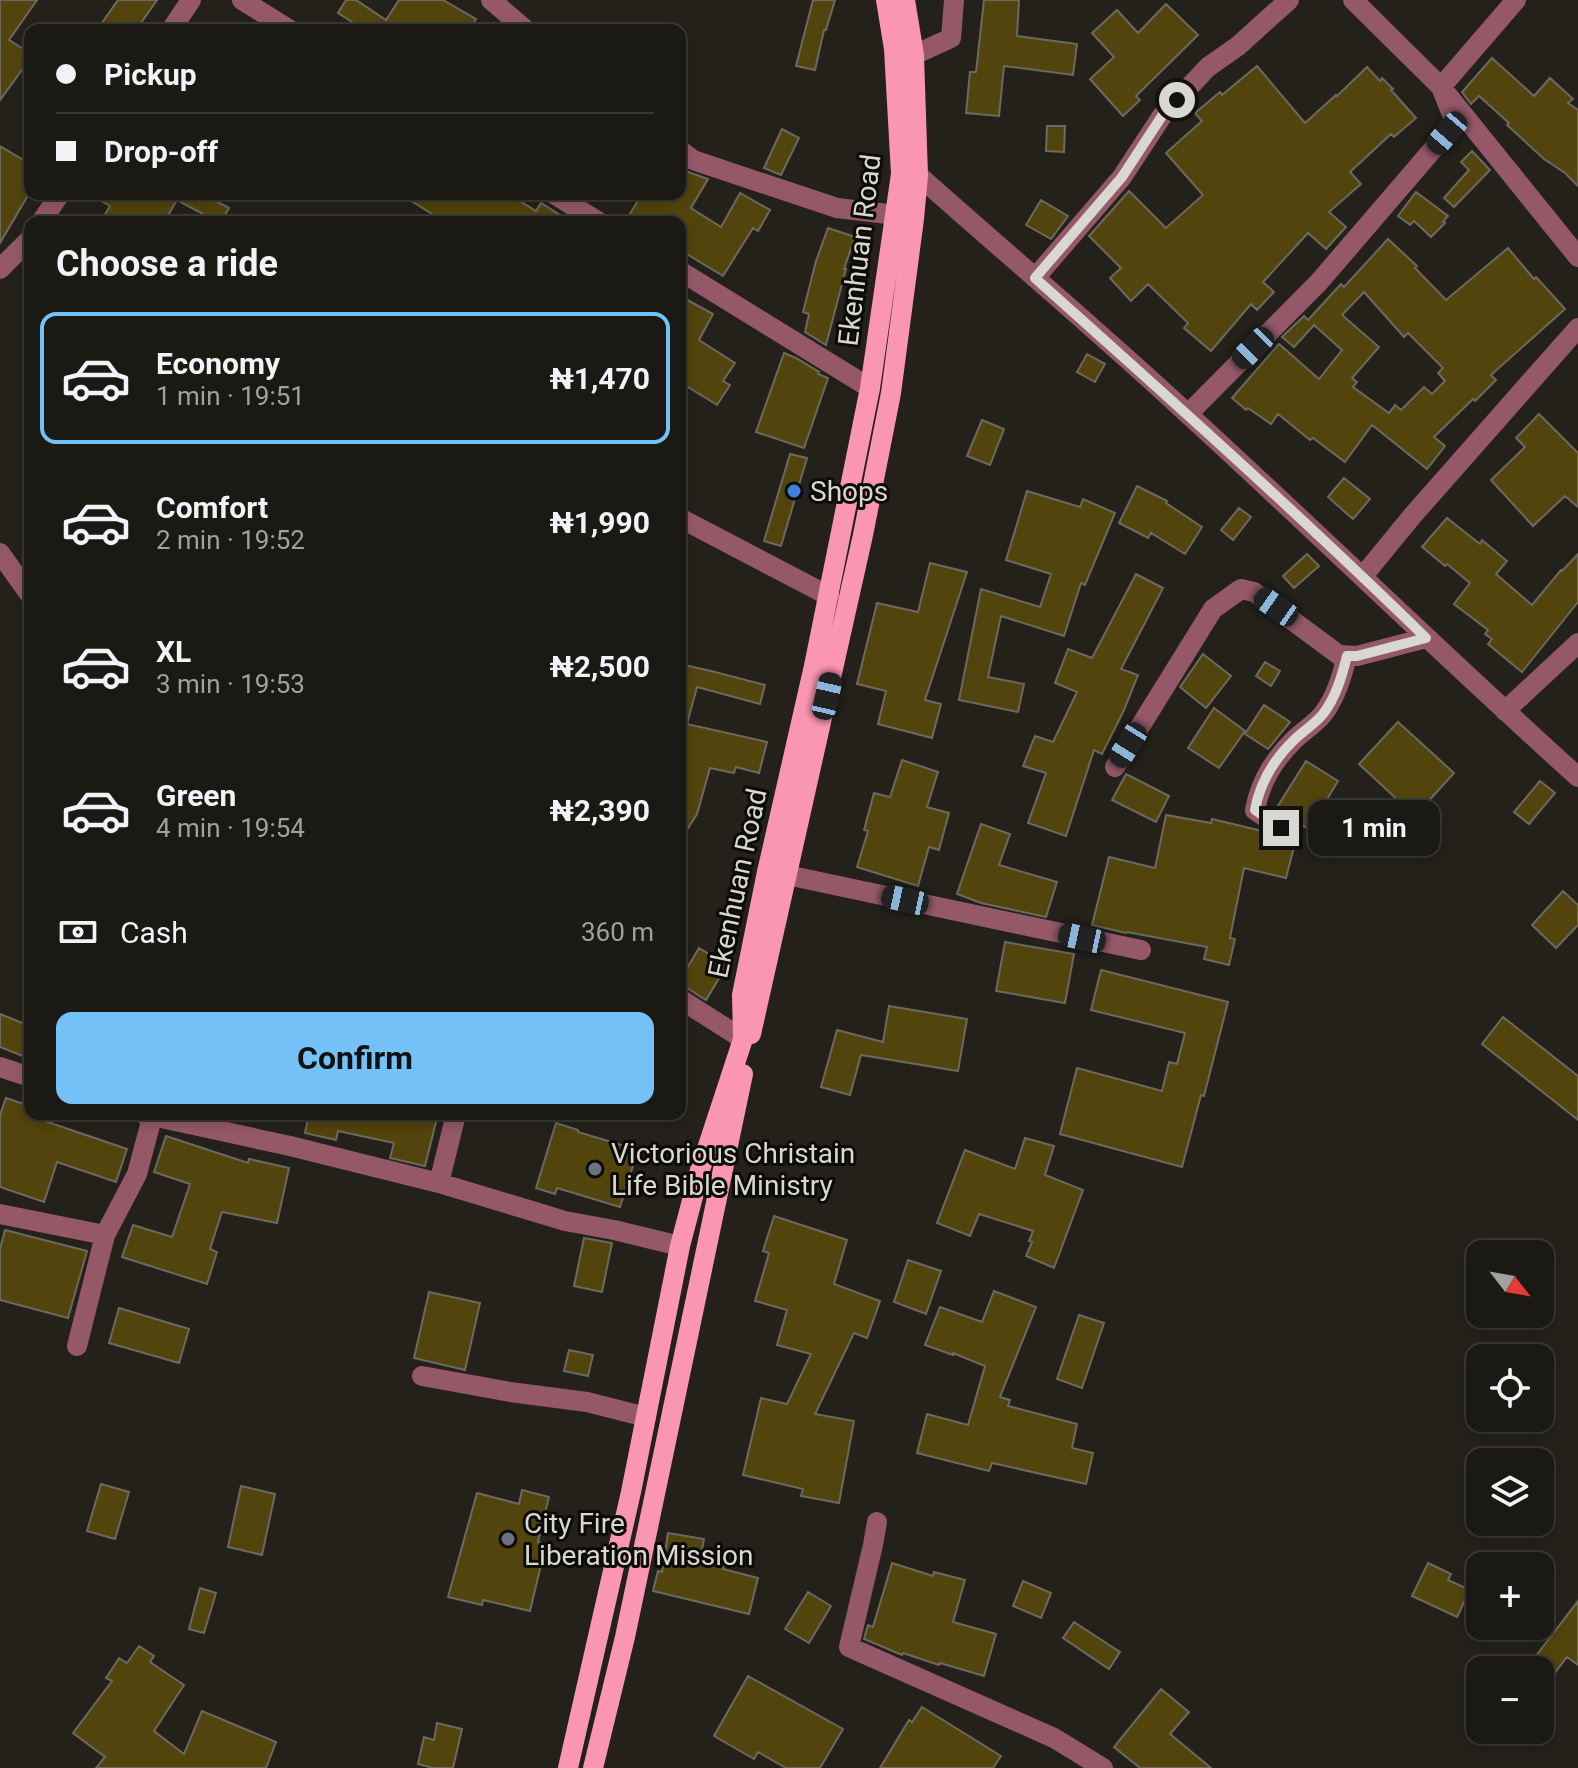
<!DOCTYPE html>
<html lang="en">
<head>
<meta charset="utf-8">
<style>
	:root { --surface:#1a1914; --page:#23221d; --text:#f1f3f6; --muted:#9fa0a0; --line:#383834; --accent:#73c1f6 }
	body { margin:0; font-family:Roboto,sans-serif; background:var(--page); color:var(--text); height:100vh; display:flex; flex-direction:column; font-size:30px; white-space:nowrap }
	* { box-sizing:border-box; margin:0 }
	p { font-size:26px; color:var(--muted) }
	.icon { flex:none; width:44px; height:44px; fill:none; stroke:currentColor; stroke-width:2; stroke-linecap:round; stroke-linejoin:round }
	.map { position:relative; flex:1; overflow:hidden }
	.drawer { position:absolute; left:24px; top:216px; width:662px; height:904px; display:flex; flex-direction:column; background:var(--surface); border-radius:16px; box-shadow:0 4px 12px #0003,0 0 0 2px var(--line) }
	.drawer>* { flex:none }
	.banner { position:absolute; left:24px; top:24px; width:662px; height:176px; border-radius:16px; box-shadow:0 4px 12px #0003,0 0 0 2px var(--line); display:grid; align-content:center; height:176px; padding:0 32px; background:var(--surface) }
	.needle { width:52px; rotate:121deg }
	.controls { position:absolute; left:1466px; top:1240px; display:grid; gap:16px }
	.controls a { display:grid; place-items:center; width:88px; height:88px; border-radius:16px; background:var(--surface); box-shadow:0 4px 12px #0003,0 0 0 2px var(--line); font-size:40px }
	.end { position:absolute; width:36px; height:36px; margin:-18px; border:10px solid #d8d7d2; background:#111; box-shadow:0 0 0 4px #111 }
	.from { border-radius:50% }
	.bubble { position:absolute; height:56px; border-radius:16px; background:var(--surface); box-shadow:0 4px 12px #0003,0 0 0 2px var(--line); font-size:26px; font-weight:700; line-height:56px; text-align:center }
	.car { position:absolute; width:24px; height:48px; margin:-24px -12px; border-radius:10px; box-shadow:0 0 6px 2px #0007; background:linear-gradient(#222 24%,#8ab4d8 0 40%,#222 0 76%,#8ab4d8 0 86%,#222 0) }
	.banner b { display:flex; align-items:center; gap:28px; height:76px; font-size:30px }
	.banner b+b { border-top:2px solid var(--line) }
	.banner i { width:20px; height:20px; background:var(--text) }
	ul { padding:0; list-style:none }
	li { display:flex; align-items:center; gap:24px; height:132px; margin:0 16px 12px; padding:0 16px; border:4px solid transparent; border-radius:16px }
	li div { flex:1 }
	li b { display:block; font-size:30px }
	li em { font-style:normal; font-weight:700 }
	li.active { border-color:var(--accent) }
	li>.icon { width:72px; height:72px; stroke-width:1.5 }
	h2 { padding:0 32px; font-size:36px; line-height:96px }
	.pay { display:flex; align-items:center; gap:20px; height:88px; padding:0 32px; font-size:30px }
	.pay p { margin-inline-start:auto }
	.primary-button { display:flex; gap:16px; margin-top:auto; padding:16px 32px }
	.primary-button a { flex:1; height:92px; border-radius:16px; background:var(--accent); color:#111; font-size:32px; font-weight:700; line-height:92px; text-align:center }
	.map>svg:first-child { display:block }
</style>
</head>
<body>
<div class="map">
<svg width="1578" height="1768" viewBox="0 0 1578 1768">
	<rect width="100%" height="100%" fill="#23211a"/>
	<path fill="#52440d" stroke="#6c6960" stroke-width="2" fill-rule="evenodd" d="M 0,0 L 37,0 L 9,40 L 30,53 L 30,59 L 0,100 Z
		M 118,0 L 157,0 L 136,30 L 97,30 Z
		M 346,0 L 356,0 L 386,20 L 399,0 L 443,0 L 476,19 L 469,30 L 365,30 L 338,13 Z
		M 813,0 L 835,0 L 826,30 L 824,30 L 815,70 L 796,66 Z
		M 984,0 L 1019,0 L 1017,36 L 1077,44 L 1073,75 L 1004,66 L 999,116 L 966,113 L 970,72 L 976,72 Z
		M 1166,4 L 1198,35 L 1136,96 L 1140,100 L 1123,116 L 1090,79 L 1114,57 L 1092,33 L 1117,10 L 1138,33 Z
		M 1492,58 L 1534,96 L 1550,78 L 1573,99 L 1568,103 L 1578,110 L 1578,186 L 1565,173 L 1544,159 L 1507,125 L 1509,123 L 1479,96 L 1471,104 L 1462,92 Z
		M 1257,66 L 1305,123 L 1336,95 L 1337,96 L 1367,67 L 1380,81 L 1382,78 L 1393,89 L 1391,90 L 1416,118 L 1394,137 L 1391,134 L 1350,172 L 1361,184 L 1329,212 L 1346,227 L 1326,249 L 1308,233 L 1263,282 L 1274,292 L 1257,310 L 1251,304 L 1211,351 L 1184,328 L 1188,323 L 1148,284 L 1131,301 L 1110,278 L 1121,268 L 1089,236 L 1129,191 L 1166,228 L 1203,195 L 1166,153 L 1202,121 L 1195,113 L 1220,92 L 1222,95 Z
		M 1047,126 L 1065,126 L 1064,152 L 1046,151 Z
		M 782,129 L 799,138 L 781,175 L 764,168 Z
		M 0,146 L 30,164 L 30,192 L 0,243 Z
		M 1472,151 L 1490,170 L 1454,207 L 1444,198 L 1469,170 L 1461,162 Z
		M 680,166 L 688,172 L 708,179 L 691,208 L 721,227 L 740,193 L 770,210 L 758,231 L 753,228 L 723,276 L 680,250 L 680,222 L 625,222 L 642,194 L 680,194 Z
		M 1416,192 L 1448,216 L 1443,222 L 1445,223 L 1431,237 L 1414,221 L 1410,225 L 1398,216 Z
		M 89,194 L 203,194 L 229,208 L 221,222 L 218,222 L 177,200 L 164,222 L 115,222 L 104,216 L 110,206 Z
		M 400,194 L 509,194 L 536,211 L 541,203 L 571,222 L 445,222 Z
		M 1041,200 L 1068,216 L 1051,239 L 1026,225 Z
		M 828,228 L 855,237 L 844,269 L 846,269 L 826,345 L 805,332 L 809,314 L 803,312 L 816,261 Z
		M 1388,239 L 1417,266 L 1415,268 L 1446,300 L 1508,248 L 1534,279 L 1536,277 L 1565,309 L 1491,375 L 1496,380 L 1475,401 L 1473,399 L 1434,437 L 1445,446 L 1427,469 L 1372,425 L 1345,462 L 1313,438 L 1310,440 L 1278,414 L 1271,424 L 1248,408 L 1246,410 L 1232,398 L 1279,344 L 1319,379 L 1342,350 L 1314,325 L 1294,347 L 1282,337 L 1304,316 L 1308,320 L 1341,284 L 1344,287 ZM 1364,292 L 1404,337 L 1408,333 L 1443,368 L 1438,373 L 1445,381 L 1432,394 L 1424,387 L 1401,410 L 1395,405 L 1389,413 L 1353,387 L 1357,382 L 1352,378 L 1379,347 L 1342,315 Z
		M 680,296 L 713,314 L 699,340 L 735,363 L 723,381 L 730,385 L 717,405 L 680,382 Z
		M 784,353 L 796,358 L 819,372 L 818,374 L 828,378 L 804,448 L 756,432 Z
		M 1087,354 L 1105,364 L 1095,382 L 1077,372 Z
		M 1539,414 L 1578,453 L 1578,507 L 1565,496 L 1533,526 L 1491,480 L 1525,447 L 1516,438 Z
		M 982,420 L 1004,429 L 990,465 L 967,456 Z
		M 790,454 L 807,458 L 781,546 L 764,541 Z
		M 1344,478 L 1370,499 L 1353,519 L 1328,497 Z
		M 1137,486 L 1167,501 L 1166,503 L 1202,527 L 1185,554 L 1151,533 L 1148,538 L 1119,523 Z
		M 1027,491 L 1080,507 L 1083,499 L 1115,513 L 1085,585 L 1081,583 L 1064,636 L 1001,616 L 988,677 L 1024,684 L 1018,712 L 959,700 L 981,589 L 1040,607 L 1051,574 L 1006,560 Z
		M 1239,508 L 1251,517 L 1233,540 L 1221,530 Z
		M 1447,518 L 1480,544 L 1482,540 L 1507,561 L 1496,574 L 1532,605 L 1561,570 L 1562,571 L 1578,554 L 1578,602 L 1522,672 L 1488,644 L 1492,639 L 1485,634 L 1488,630 L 1454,604 L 1470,583 L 1447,564 L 1445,566 L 1422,547 Z
		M 1307,554 L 1319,566 L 1294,588 L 1283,576 Z
		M 930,563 L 967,572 L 925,700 L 941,704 L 932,738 L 878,724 L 886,691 L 857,684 L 877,603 L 918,612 Z
		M 1136,574 L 1163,588 L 1121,669 L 1138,675 L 1124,710 L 1102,754 L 1094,750 L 1066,836 L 1028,823 L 1046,773 L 1023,766 L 1035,736 L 1053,742 L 1077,692 L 1055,683 L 1068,649 L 1092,658 Z
		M 1203,654 L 1231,676 L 1206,708 L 1180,687 Z
		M 1265,662 L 1280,671 L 1271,686 L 1256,676 Z
		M 680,664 L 711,671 L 765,685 L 760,704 L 697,687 L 687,724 L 767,742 L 759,773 L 736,767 L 734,773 L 710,768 L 697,814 L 680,841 Z
		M 1264,705 L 1290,722 L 1268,749 L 1245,734 Z
		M 1214,708 L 1245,731 L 1219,768 L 1188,748 Z
		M 1398,722 L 1454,773 L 1415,816 L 1359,764 Z
		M 902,760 L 938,772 L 927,807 L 949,813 L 939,850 L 929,847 L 918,886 L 857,867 L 868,831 L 864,830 L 874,793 L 890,797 Z
		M 1306,761 L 1338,781 L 1309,829 L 1300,824 L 1286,878 L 1244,868 L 1230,938 L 1235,939 L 1229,965 L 1204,959 L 1207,947 L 1127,932 L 1126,933 L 1092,925 L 1109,857 L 1155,868 L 1166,815 L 1211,823 L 1212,819 L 1262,831 L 1279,841 L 1287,839 L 1294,830 L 1293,823 L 1288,817 L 1276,809 Z
		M 1126,774 L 1169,796 L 1156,822 L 1112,800 Z
		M 1540,781 L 1555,793 L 1529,824 L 1514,812 Z
		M 981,824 L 1010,834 L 999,865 L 1057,882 L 1046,917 L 981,903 L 957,894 Z
		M 1563,891 L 1578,905 L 1578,925 L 1556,948 L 1532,925 Z
		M 1005,942 L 1074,954 L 1065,1003 L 996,991 Z
		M 699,948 L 727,965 L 706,1000 L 687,988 L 680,986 L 680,980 Z
		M 1101,970 L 1228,1002 L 1204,1096 L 1201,1095 L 1182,1167 L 1060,1134 L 1077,1068 L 1162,1091 L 1169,1062 L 1177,1064 L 1185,1033 L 1091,1010 Z
		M 889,1006 L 967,1019 L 958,1071 L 861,1055 L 850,1095 L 821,1087 L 837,1030 L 883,1042 Z
		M 0,1014 L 30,1026 L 30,1059 L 0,1047 Z
		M 1503,1017 L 1578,1076 L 1578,1120 L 1482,1044 Z
		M 6,1098 L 30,1106 L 30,1114 L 34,1114 L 33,1117 L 127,1149 L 116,1182 L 57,1162 L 44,1202 L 0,1187 L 0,1115 Z
		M 309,1114 L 438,1114 L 425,1166 L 390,1158 L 394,1143 L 338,1131 L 336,1140 L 305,1133 Z
		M 556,1123 L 578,1130 L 578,1132 L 638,1150 L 620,1207 L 557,1188 L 555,1194 L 536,1188 Z
		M 166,1136 L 248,1163 L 249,1159 L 289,1168 L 277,1223 L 222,1212 L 210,1249 L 217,1252 L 207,1284 L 122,1257 L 133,1225 L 172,1237 L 190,1184 L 154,1172 Z
		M 1025,1138 L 1054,1146 L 1045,1175 L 1083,1190 L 1054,1268 L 1026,1256 L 1032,1242 L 1029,1241 L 1033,1231 L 979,1214 L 970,1236 L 937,1223 L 965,1150 L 1015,1169 Z
		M 774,1216 L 847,1240 L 834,1284 L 880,1301 L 867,1338 L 854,1333 L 815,1414 L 854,1421 L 839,1503 L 801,1496 L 803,1489 L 743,1475 L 761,1398 L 787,1404 L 811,1354 L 777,1345 L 787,1310 L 755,1301 L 769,1253 L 763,1251 Z
		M 5,1230 L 87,1251 L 68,1318 L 0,1300 L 0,1249 Z
		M 584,1238 L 612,1243 L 602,1292 L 574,1286 Z
		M 908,1260 L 941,1271 L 926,1314 L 894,1302 Z
		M 994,1291 L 1036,1307 L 1000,1397 L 1010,1400 L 1008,1406 L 1077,1424 L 1072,1448 L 1093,1453 L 1086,1484 L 992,1463 L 989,1471 L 917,1453 L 927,1414 L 968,1425 L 985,1366 L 953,1353 L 953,1355 L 925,1345 L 940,1307 L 982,1322 Z
		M 429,1292 L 480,1303 L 465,1370 L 414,1358 Z
		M 119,1308 L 189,1329 L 179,1363 L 109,1343 Z
		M 1079,1315 L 1104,1323 L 1082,1388 L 1057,1379 Z
		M 569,1350 L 593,1355 L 588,1376 L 564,1371 Z
		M 101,1484 L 129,1492 L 115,1539 L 87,1531 Z
		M 241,1486 L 275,1494 L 262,1555 L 228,1547 Z
		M 522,1490 L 549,1497 L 538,1542 L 546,1544 L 530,1611 L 483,1600 L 482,1605 L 448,1597 L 477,1493 L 519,1504 Z
		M 668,1533 L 704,1539 L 701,1555 L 725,1561 L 723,1569 L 758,1578 L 749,1614 L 653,1591 L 658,1571 L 662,1572 Z
		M 892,1563 L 933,1576 L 934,1572 L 965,1580 L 953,1622 L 996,1634 L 984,1676 L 940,1663 L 939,1665 L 903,1653 L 902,1655 L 864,1639 L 868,1625 L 873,1627 Z
		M 1428,1563 L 1451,1574 L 1448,1580 L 1470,1590 L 1457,1617 L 1412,1596 Z
		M 1023,1581 L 1051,1593 L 1041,1618 L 1013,1606 Z
		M 200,1588 L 216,1593 L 204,1633 L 189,1629 Z
		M 808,1592 L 831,1606 L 809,1643 L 785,1629 Z
		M 1578,1601 L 1578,1665 L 1567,1657 L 1540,1693 L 1540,1670 L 1525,1670 Z
		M 1074,1622 L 1120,1652 L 1109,1669 L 1063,1638 Z
		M 139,1646 L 154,1656 L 150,1662 L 184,1685 L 154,1731 L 184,1754 L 202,1711 L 276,1742 L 266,1768 L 96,1768 L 105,1757 L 73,1733 L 112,1681 L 106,1678 L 119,1658 L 127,1663 Z
		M 748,1676 L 843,1729 L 820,1768 L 786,1768 L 758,1752 L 754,1759 L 714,1736 Z
		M 1161,1689 L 1189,1712 L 1170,1734 L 1211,1768 L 1140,1768 L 1114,1747 Z
		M 922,1707 L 1001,1756 L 993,1768 L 880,1768 L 909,1720 L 912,1722 Z
		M 437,1723 L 462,1729 L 453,1768 L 433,1768 L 418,1764 L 424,1737 L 434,1740 Z"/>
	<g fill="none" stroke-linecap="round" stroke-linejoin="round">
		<path stroke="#945869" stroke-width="20" d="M 242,0 L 290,30
			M 491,0 L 526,30
			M 1353,0 L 1441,87 L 1578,257
			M 171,30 L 191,0
			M 914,55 L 951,38 L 954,0
			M 680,150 L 693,160 L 837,208 L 896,215
			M 918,175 C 1009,256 1102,334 1191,417 C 1321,536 1447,659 1578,777
			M 554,194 L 599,222
			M 41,222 L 60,194
			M 0,269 L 30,239
			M 680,271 L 870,388
			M 1035,278 L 1122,177 L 1162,116 L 1208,67 L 1238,46 L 1289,0
			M 1188,414 L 1319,282 L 1447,133 L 1455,122 L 1441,87 L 1516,0
			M 680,518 L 829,596
			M 0,553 L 30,595
			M 1363,576 L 1413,515 L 1578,328
			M 1505,711 L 1578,643
			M 1115,767 L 1213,609 L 1241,589 L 1254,592 L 1339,655 L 1357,656 L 1426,638
			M 1281,828 L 1255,810 C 1260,782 1274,759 1295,739 C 1303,731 1315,724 1323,714 C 1336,697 1342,676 1347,656
			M 787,875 L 1141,950
			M 680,999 L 743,1039
			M 0,1067 L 30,1077
			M 143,1114 L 290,1146 L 439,1183 L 565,1221 L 614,1230 L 680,1246
			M 439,1183 L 456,1114
			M 0,1214 L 105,1235
			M 77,1346 L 105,1235 L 137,1174 L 153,1114
			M 422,1376 L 510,1392 L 587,1402 L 646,1417
			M 877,1522 L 873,1545 L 849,1647 L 1054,1738 L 1103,1768"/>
		<path stroke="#fa96b3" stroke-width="20" d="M 751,1034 L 863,535 L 891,393 L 914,219 L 918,175 L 914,55 L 905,0
			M 568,1768 L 631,1492 L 680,1246 L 700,1170 L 743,1039 L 742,995 L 767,872 L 814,666 L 870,388 L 901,174 L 894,49 L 886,0
			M 593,1768 L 625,1637 L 743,1074"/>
	</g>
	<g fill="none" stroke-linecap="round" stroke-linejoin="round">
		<path stroke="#d8d7d2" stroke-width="10" d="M 1177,100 L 1162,116 L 1122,177 L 1035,278 C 1167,396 1299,514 1426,638 L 1357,656 L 1347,656 C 1342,676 1336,697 1323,714 C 1315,724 1303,731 1295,739 C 1274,759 1260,782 1255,810 L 1281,828"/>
	</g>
	<circle fill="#3f7fe0" stroke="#0c0b08" stroke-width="3" cx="794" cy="491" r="8"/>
	<g fill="#6b7280" stroke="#0c0b08" stroke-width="3">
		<circle cx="595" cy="1169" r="8"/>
		<circle cx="508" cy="1539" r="8"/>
	</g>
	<g text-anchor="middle" stroke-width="6" stroke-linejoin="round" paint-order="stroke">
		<g font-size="28" fill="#d8d7d2" stroke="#0c0b08">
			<text transform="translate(859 250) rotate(-83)" y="10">Ekenhuan Road</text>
			<text transform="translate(737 883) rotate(-78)" y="10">Ekenhuan Road</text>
		</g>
		<g font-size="28" fill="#d8d7d2" stroke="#0c0b08" text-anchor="start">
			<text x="810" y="501">Shops</text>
			<text x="611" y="1163">Victorious Christain<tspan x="611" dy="32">Life Bible Ministry</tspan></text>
			<text x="524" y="1533">City Fire<tspan x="524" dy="32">Liberation Mission</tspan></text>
		</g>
	</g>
</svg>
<div class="controls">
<a><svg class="needle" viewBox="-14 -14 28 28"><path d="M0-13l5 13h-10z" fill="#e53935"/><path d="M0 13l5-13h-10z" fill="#9fa0a0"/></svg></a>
<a><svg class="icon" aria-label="locate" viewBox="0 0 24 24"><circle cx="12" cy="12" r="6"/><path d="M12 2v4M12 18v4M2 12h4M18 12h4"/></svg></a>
<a><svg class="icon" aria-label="layers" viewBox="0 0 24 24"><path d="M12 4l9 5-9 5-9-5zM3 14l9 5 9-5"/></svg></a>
<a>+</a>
<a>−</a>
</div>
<i class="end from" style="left:1177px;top:100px"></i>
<i class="end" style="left:1281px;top:828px"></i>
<div class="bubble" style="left:1308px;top:800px;width:132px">1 min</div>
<i class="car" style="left:1447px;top:133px;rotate:221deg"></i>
<i class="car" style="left:1253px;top:348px;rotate:225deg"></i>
<i class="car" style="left:1276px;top:607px;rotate:305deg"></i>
<i class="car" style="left:827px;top:696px;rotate:13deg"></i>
<i class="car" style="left:1128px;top:745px;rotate:212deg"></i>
<i class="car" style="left:905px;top:900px;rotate:282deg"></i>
<i class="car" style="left:1082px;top:938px;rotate:282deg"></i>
<div class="banner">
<b><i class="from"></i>Pickup</b>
<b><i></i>Drop-off</b>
</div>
<section class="drawer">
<h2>Choose a ride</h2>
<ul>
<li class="active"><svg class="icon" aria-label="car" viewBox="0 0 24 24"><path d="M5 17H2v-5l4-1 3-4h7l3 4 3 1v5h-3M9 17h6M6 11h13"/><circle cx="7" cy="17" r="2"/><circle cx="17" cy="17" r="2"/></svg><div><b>Economy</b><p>1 min · 19:51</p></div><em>₦1,470</em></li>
<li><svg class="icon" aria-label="car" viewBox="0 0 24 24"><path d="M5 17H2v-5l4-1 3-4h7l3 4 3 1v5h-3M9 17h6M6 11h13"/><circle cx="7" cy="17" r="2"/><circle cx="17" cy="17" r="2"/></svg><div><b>Comfort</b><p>2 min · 19:52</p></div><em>₦1,990</em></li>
<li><svg class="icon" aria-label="car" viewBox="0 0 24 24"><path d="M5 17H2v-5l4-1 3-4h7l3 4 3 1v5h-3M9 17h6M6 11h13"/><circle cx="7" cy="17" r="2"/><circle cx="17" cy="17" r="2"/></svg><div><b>XL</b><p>3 min · 19:53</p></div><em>₦2,500</em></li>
<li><svg class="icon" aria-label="car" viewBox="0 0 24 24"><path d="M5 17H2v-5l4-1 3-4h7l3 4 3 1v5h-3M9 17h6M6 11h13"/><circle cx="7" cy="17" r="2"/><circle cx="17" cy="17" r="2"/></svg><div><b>Green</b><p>4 min · 19:54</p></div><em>₦2,390</em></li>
</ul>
<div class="pay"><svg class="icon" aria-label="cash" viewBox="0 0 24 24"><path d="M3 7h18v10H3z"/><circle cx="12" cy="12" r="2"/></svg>Cash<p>360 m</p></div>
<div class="primary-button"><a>Confirm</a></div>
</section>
</div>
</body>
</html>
